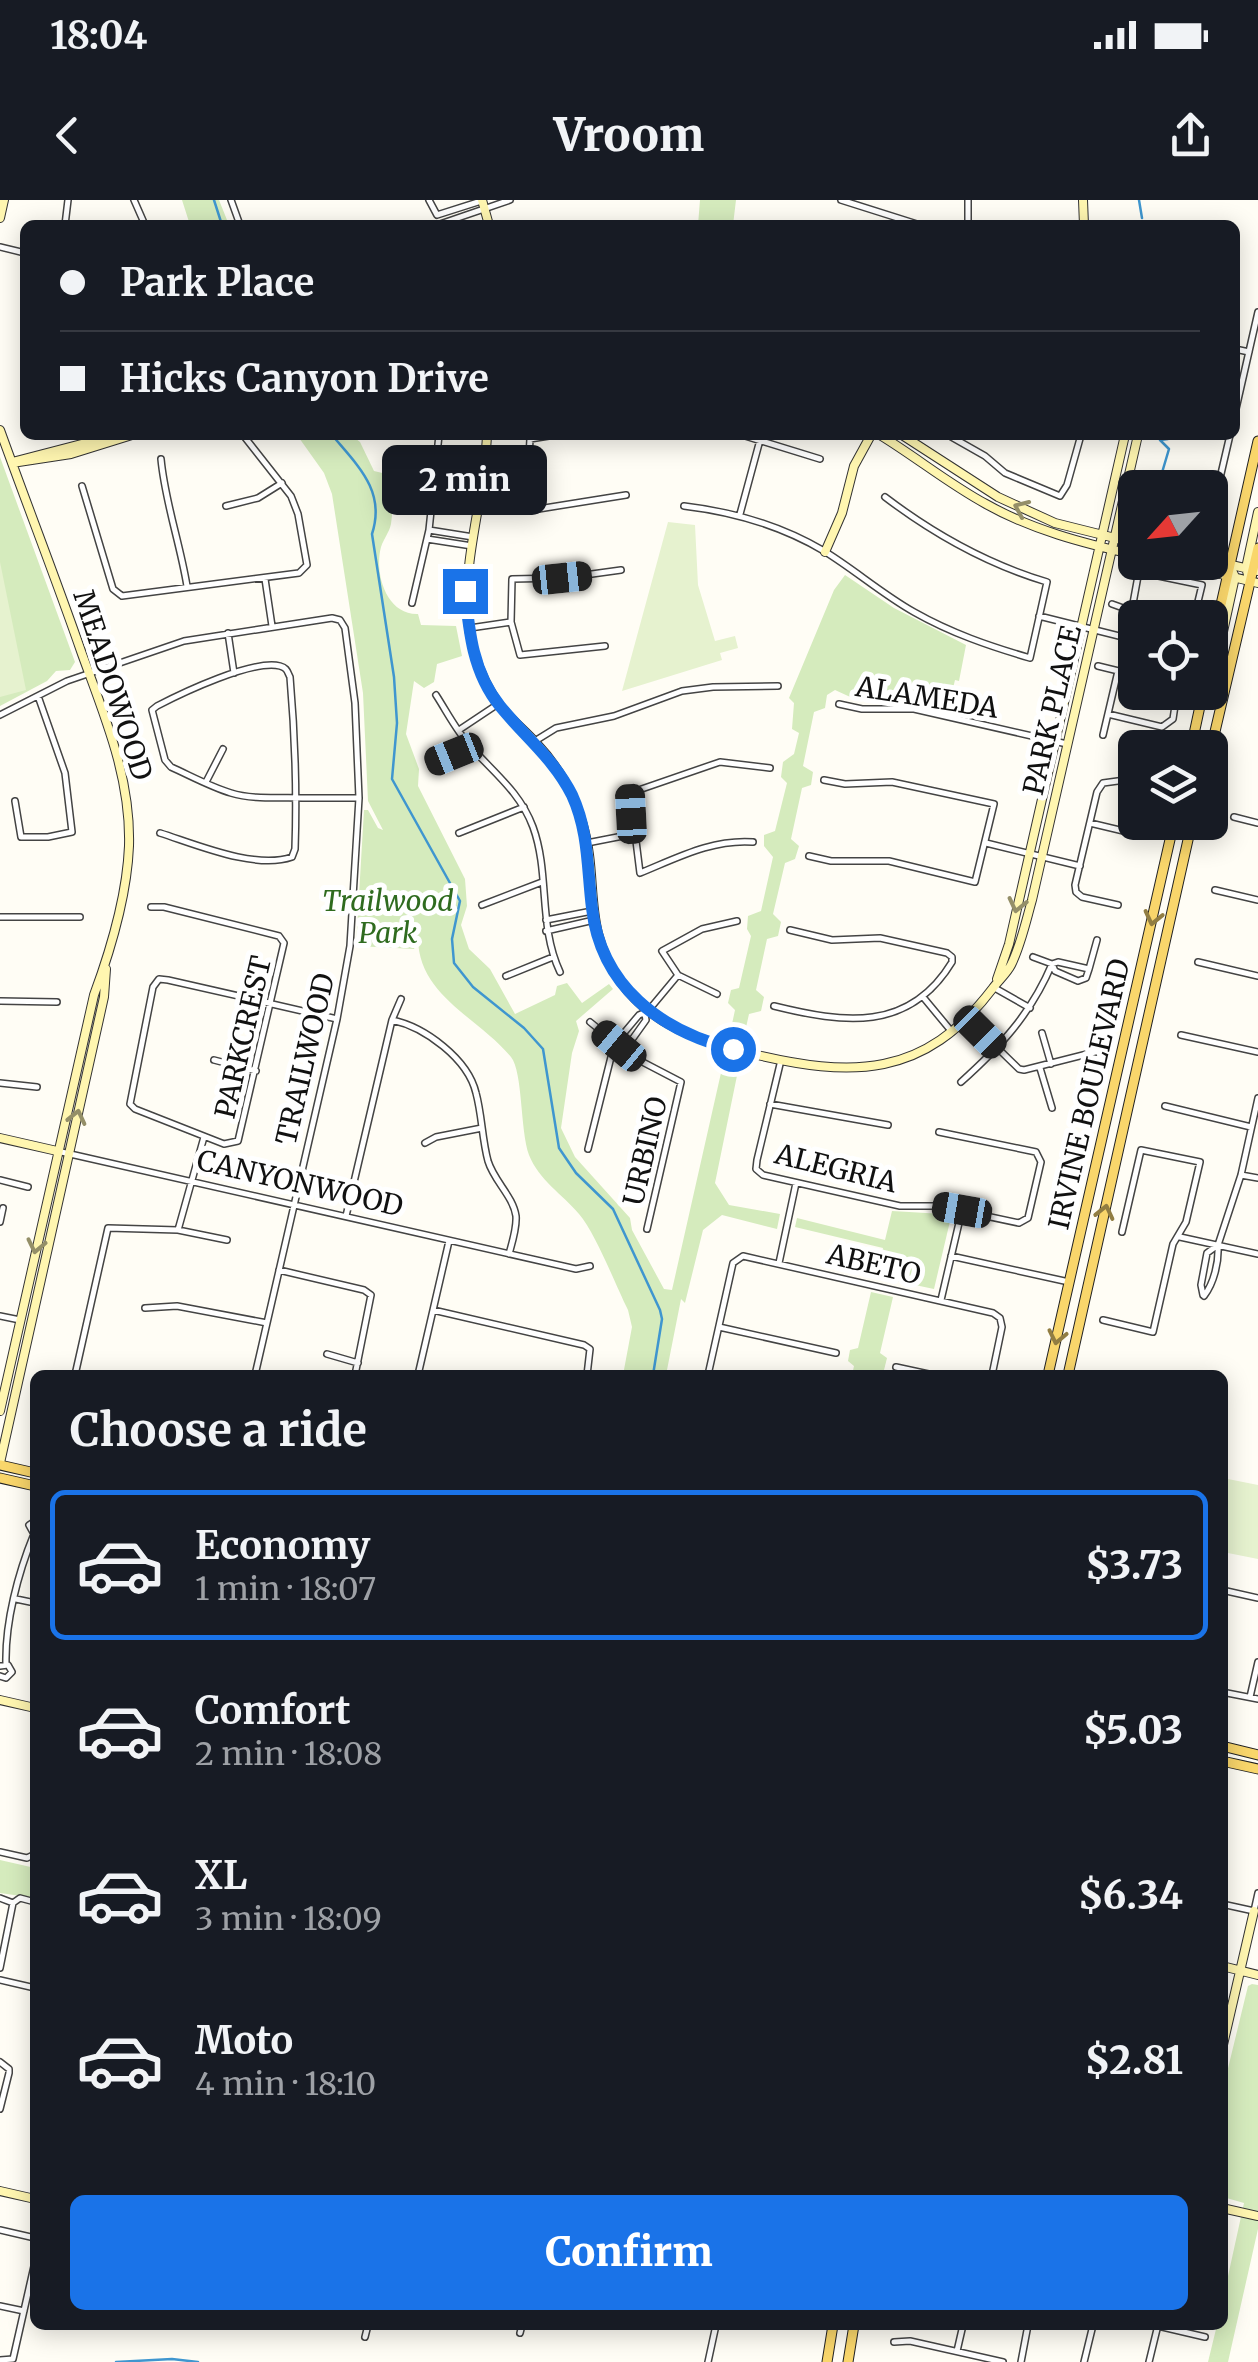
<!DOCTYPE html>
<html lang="en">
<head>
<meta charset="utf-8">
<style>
	:root { --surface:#171b24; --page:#20242c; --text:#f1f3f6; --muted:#9ea1a6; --line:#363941; --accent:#1a73e8 }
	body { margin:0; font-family:Merriweather,serif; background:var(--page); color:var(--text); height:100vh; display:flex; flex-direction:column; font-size:38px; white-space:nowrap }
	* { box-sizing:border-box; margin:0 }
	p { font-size:32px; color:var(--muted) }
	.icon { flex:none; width:55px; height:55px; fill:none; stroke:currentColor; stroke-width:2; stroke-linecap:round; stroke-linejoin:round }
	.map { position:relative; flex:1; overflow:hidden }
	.panel { position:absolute; left:30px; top:1170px; width:1198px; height:960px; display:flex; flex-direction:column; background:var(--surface); border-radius:15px; box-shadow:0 5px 25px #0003 }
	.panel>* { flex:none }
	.hud { position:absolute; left:20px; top:20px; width:1220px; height:220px; border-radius:15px; box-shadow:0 5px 25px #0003; display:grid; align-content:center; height:220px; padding:0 40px; background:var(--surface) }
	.needle { width:65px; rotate:243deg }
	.buttons { position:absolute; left:1118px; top:270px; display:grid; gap:20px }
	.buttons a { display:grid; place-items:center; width:110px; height:110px; border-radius:15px; background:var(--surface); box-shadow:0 5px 25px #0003; font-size:50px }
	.end { position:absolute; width:45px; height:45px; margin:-22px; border:12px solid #1a73e8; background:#fff; box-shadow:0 0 0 5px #fff }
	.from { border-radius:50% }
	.bubble { position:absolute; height:70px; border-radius:15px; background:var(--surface); box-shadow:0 5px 25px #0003; font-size:32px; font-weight:800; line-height:70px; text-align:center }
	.car { position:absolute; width:30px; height:60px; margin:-30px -15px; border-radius:12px; box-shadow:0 0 8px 2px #0007; background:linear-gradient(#222 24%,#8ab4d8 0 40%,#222 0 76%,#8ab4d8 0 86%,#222 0) }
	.hud b { display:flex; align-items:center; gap:35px; height:95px; font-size:38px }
	.hud b+b { border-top:2px solid var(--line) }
	.hud i { width:25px; height:25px; background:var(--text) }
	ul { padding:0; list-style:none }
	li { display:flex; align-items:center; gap:30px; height:150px; margin:0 20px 15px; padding:0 20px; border:5px solid transparent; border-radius:15px }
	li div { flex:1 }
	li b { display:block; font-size:38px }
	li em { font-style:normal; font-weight:800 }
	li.current { border-color:var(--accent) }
	li>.icon { width:90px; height:90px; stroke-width:1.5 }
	h2 { padding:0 40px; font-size:45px; line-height:120px }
	.primary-button { display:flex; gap:20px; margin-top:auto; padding:20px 40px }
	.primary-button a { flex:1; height:115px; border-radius:15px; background:var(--accent); color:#fff; font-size:40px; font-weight:800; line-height:115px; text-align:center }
	.status { display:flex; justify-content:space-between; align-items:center; height:70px; padding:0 50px; background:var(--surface); direction:ltr }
	.status svg { height:28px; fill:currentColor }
	header { display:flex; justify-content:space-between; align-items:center; height:130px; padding:0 40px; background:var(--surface); font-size:45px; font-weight:800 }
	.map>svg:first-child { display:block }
</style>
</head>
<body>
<div class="status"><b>18:04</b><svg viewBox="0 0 49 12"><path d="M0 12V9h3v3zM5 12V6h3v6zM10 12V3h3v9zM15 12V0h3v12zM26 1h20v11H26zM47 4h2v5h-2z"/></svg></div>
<header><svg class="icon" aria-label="back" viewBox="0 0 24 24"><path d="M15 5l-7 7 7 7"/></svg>Vroom<svg class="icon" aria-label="share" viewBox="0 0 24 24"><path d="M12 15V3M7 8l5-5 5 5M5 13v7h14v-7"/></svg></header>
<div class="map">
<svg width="1258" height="2162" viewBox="0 0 1258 2162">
	<rect width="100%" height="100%" fill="#fffdf5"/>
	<path fill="#d5ebbd" d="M 182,0 L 219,0 L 229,25 L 190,25 Z
		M 700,0 L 736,0 L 733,25 L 698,25 Z
		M 297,235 L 351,235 L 360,242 L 374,271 L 395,276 C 394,292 393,308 391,324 C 389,333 384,338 381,347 C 374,373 386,415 418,414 L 421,425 L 456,426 L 462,456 L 437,464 L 434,482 L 424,488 L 414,481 L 406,534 L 419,569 L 418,586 L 465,679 L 467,706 L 461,725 L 469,749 L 490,769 L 515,814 L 555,795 L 557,786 L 567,783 L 582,803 L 609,784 L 613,789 L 576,821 L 579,831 L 572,853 L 561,928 L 575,957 L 630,1018 L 632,1030 L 664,1089 L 672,1090 L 723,864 L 720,856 L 740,861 L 715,983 L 729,1005 L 780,1014 L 777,1029 L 722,1015 L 703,1030 L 685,1103 L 681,1099 L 666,1175 L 623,1175 L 632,1127 L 628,1110 C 615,1084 596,1034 579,1014 C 562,994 539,980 529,955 C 520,930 523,872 511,857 C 479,818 419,796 418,739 L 414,749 L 356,746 L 364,610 L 368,610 L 378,628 L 383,630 L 368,601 L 363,493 L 332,294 L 324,273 Z
		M 0,257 L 75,462 L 70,470 L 56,471 L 47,481 L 0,506 Z
		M 845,375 L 894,408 L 966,445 L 959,481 L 955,480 L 948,509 L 906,501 L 859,501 L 835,490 L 827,495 L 825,508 L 814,512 L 803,566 L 813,572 L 811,585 L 802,588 L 791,639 L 799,646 L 795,659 L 785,663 L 773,714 L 781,722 L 778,736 L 767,739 L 756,790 L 764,797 L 761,811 L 749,814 L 743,841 L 729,838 L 735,810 L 728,803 L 731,790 L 739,788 L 751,736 L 747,729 L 748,716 L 761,711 L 773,657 L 764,646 L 764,635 L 775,631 L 787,583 L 781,577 L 783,562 L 794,554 L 799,533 L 792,529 L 794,503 L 789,498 L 834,390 Z
		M 892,1011 L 943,1014 L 951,1017 L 934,1089 L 877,1077 L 883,1048 L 795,1027 L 797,1018 L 885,1040 Z
		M 871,1092 L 893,1097 L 880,1153 L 887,1158 L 884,1170 L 876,1171 L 875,1175 L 852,1175 L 854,1166 L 848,1161 L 850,1150 L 858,1148 Z
		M 0,1660 L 35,1668 L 35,1698 L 0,1693 Z
		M 1252,1784 L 1258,1785 L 1258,2029 L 1228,2162 L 1208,2162 L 1217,2125 L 1222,2125 L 1223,2099 L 1244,2003 L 1223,1997 L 1222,1893 L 1248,1786 Z"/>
	<path fill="#e6f2cf" d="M 668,322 L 695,325 L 698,385 L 715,441 L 735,436 L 738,448 L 720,453 L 722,460 L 622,491 Z
		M 0,362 L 26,490 L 0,497 Z
		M 1223,1278 L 1258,1285 L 1258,1359 L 1223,1352 Z"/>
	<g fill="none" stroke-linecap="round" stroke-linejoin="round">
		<path stroke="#3f96cf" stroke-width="2.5" d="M 214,0 L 222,25
			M 1139,0 L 1142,18
			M 332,235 C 358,266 386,291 372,334 L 394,477 L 397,523 L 392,579 L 460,701 L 452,739 L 454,763 L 473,787 L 524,828 L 543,849 L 559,948 L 576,973 L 613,1009 L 660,1110 L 662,1119 L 653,1175
			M 1177,276 L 1187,284 L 1196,282
			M 1159,288 L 1157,278 L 1161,276 L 1169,249 L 1160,240 L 1168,239 L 1171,235
			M 116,2162 L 172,2159 L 198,2162"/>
		<g stroke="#444" stroke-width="8">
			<path id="street" d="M 134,0 L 145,25
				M 231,0 L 240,25
				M 429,0 L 437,15
				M 841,0 L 920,25
				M 437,15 L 481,1
				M 440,24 L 510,0
				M 65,25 L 68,0
				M 968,25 L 968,0
				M 0,47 L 25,53
				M 1235,149 L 1249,152
				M 1235,213 L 1258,112
				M 555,235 L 530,239 L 526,311 L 626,295
				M 742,235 L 820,259
				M 948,235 L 985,256 L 1005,273 L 1060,296 L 1067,285 L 1081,235
				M 161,259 C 165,302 180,343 187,386
				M 485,276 L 527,278
				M 484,283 L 526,286
				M 82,286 L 113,389 L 122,396 L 299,373 L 307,365 L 298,314 L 291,296 L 243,235
				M 1217,291 L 1230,235
				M 226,306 L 258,298 L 282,283
				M 684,306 C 735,312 780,325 824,351 C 855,370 882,394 914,412 C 951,433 989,446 1030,458 L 1047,382 C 987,364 935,335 885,297
				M 740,314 L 760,240
				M 429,330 L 473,337
				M 427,339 L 472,346
				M 265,379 L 272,426
				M 412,403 L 429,330 L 439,235
				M 1112,404 L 1151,418
				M 1132,409 L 1138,376 L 1144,373 L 1202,385 L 1194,418
				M 1039,416 L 1135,440
				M 470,428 L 511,422
				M 228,433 L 234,473
				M 605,446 L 520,455 L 511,422 L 512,379 L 563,378 L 621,370
				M 1098,466 L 1135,475
				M 436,495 C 447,512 457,532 471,547 C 494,573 520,592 533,627 C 550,674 538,725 560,772
				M 839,504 L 862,509 L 914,509 L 1067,544
				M 1108,514 L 1162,527 L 1173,519 L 1177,492
				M 0,515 L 67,481 L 184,441 L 332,418 L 340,420 L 345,428 L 355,503 L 359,598 L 350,746 L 337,819 L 255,1175
				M 459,530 L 498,504
				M 1103,535 L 1118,471
				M 535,541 L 556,528 L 614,516 L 682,491 L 713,487 L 778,486
				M 432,563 L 469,545
				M 206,582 L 223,549
				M 15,601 L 21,637 L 48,637 L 72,632 L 65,573 L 38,496
				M 1234,617 L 1258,623
				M 1090,623 L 1132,633
				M 160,633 C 195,644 255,670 292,657 L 295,649 C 297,591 295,535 290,477 C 287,471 287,468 280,466 C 253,459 182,493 157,506 L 152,510 L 165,560 L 171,567 C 191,576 211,587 231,593 C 253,600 280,597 303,598 L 359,598
				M 459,633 L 524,607
				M 753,642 C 712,639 677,658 640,673 L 630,593 L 720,562 L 770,568
				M 587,643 L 633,634
				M 986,643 L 1080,666
				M 809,656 L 831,661 L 889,661 L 975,682 L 994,604 L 892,582 L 845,584 L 824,580
				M 1215,690 L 1258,700
				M 482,705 L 542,682
				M 1118,705 L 1082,697 L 1076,692 L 1075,685 L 1097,592 L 1103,583 L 1125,580
				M 151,707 L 164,707 L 279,736 L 284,743 L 238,941 L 224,944 L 135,909 L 130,904 L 153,787 L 159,779 L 168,780 L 265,802 L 272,804 L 337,819
				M 0,717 L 80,717
				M 546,720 L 592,711
				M 546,731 L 594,720
				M 1033,757 L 1052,764 L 1055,771 L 1078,781 L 1086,778 L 1089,769
				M 1198,762 L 1258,776
				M 506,776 L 553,757
				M 993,787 L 1030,808
				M 717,794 L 678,775 L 662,751 L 702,729 L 737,721
				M 923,797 L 952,832
				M 0,801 L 57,802
				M 774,806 C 843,823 909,833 952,762 L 952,757 L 947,753 L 880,738 L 832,740 L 790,730
				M 392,820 C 425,827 468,859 476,893 C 482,915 482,939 488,961 C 494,981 513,996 516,1016 C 517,1028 512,1043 509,1054
				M 590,822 L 633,857 L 681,882 L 647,1029
				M 981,832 L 1019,869 L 1024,870 L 1099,851
				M 1042,833 L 1051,864
				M 1181,835 L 1258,852
				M 619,846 L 631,841 L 646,820 L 645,814
				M 214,860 L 256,871
				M 781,860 L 757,960 L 756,969 L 763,975 L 900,1006 L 939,1006 L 1019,1023 L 1028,1018 L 1041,962 L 1036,952 L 939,932
				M 1040,868 L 1052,908
				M 961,882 C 1000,847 1031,814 1052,764 L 1058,762 L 1089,769 L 1097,740
				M 0,883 L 37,887
				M 770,904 L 888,925
				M 1165,906 L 1251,927
				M 425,943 L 436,937 L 482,928
				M 588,949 L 611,857 L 623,834 L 639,815 L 648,811 L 678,775
				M 57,951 L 576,1069 L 590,1066
				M 1241,975 L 1258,978
				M 0,980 L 28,987
				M 346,1016 L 392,820 L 401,799
				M 0,1022 L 3,1008
				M 178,1030 L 204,937
				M 1180,1037 L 1258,1054
				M 951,1056 L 1069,1082
				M 779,1063 L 796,983
				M 279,1070 L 364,1090 L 371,1095 L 355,1175
				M 1203,1095 L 1201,1085 L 1207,1053 L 1218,1045
				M 1204,1096 C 1214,1083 1219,1062 1218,1045 L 1241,975 L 1258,898
				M 941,1100 L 962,1010
				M 145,1108 L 177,1106 L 267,1123
				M 433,1110 L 584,1145 L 590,1149 L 587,1175
				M 0,1116 L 20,1120
				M 1103,1120 L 1153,1132 L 1173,1044 L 1186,1022 L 1200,962 L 1141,950 L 1122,1032
				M 719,1127 L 836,1153
				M 327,1154 L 358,1163
				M 896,1167 L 933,1175
				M 75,1175 L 108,1028 L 178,1030 L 227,1040
				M 418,1175 L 449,1041
				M 708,1175 L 733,1063 L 743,1056 L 993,1113 L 1000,1118 L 1002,1127 L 992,1175
				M 1222,1390 L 1258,1398
				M 16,1399 L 35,1403
				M 6,1464 C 5,1422 18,1373 34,1334 L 29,1325 L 35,1321
				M 0,1466 L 8,1465 L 12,1472 L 6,1478 L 0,1476
				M 1222,1492 L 1258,1499
				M 1250,1497 L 1258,1462
				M 0,1652 L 27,1658 L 35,1654
				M 0,1698 L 13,1703 L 20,1698 L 35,1702
				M 1222,1704 L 1254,1711 L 1258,1693
				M 0,1768 L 13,1703
				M 0,1780 L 35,1788
				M 0,1862 L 9,1869 L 9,1873 L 0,1909
				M 0,2030 L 35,2038
				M 0,2106 L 24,2111
				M 1158,2126 L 1205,2137
				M 520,2133 L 522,2125
				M 365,2137 L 368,2125
				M 894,2142 L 910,2141 L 1003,2162
				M 957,2151 L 963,2125
				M 0,2160 L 13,2159 L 35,2062
				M 708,2162 L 716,2125
				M 1021,2162 L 1028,2125
				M 1084,2162 L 1093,2125
				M 1149,2162 L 1158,2125"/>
		</g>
		<g stroke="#333" stroke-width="10">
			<path id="secondary" d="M 482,0 L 489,25
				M 1083,0 L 1084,25
				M 0,18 L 4,0
				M 0,230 C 27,305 56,379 82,454 C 105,517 131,578 129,646 C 127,696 111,749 94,795 L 0,1211
				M 487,235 C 483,329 439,412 496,500 C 507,517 524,529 537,544 C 557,565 574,594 582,622 C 600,680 581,726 620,781 C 652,826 698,840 749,853 C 852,878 924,879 993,788 C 999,780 1007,773 1011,765 C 1021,745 1026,721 1032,700 L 1138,235
				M 880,235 C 916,257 949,284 986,304 C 1032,330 1083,343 1135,355
				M 902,235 L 998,297 L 1055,323 L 1135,343
				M 16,261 L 116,235
				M 12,263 L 71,254 L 132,235
				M 825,352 L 842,313 L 854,266 L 871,235
				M 1210,360 L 1258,371
				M 1170,362 L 1258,383
				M 1250,381 L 1246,368 L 1258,312
				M 1223,495 L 1219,450 L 1235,377 L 1230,366
				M 997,779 L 1009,744 L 1125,235
				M 0,938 L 57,951
				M 0,1263 L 104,797 L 106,769
				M 0,1500 L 35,1508
				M 1222,1766 L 1258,1775
				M 1222,1849 L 1254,1711
				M 0,1991 L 35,1999
				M 1222,2008 L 1258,2016"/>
		</g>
		<g stroke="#222" stroke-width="11">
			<path id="primary" d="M 1210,453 L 1258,241
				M 1191,548 L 1203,492
				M 1210,553 L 1258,348
				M 1048,1175 L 1174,622
				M 1068,1175 L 1192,622
				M 0,1265 L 35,1273
				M 0,1278 L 35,1286
				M 1222,1546 L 1258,1555
				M 1222,1561 L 1258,1569
				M 827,2162 L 833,2125
				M 848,2162 L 854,2125"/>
		</g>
		<use href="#street" stroke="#fff" stroke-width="5"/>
		<use href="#secondary" stroke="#fff6b0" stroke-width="8"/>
		<use href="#primary" stroke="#f9d66b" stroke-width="9"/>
	</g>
	<defs><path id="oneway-chevron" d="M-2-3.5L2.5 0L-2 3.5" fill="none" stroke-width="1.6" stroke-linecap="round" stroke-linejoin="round" transform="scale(2.5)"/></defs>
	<g stroke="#948f68">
		<use href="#oneway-chevron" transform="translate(1021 308) rotate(-156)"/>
		<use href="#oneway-chevron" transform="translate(1017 705) rotate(103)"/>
		<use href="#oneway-chevron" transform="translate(77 917) rotate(-77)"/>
		<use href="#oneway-chevron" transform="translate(36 1046) rotate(102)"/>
	</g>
	<g stroke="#917d42">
		<use href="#oneway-chevron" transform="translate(1153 718) rotate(103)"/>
		<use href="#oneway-chevron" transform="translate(1105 1012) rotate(-77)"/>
		<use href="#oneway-chevron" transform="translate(1057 1137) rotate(102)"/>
	</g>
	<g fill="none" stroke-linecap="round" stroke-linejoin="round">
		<path stroke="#1a73e8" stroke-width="12" d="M 465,391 C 469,432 473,473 500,506 C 525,537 554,559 572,595 C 589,632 587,668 592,708 C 601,786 660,831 733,849"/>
	</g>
	<g text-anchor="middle" stroke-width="10" stroke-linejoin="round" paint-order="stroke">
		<g font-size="28" fill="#111" stroke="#fff">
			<text transform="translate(113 485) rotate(72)" y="10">MEADOWOOD</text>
			<text transform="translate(927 497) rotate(9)" y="10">ALAMEDA</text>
			<text transform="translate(1052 510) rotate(-77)" y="10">PARK PLACE</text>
			<text transform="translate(243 837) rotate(-77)" y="10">PARKCREST</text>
			<text transform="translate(305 859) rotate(-77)" y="10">TRAILWOOD</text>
			<text transform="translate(1089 894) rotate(-77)" y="10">IRVINE BOULEVARD</text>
			<text transform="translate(645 951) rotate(-77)" y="10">URBINO</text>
			<text transform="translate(836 968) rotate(14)" y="10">ALEGRIA</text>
			<text transform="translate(300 983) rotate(13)" y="10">CANYONWOOD</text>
			<text transform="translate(874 1064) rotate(13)" y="10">ABETO</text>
		</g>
		<g font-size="28" font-style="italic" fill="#2f6b1f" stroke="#fff">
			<text x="388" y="711">Trailwood<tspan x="388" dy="32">Park</tspan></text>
		</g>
	</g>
</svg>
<div class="buttons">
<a><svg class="needle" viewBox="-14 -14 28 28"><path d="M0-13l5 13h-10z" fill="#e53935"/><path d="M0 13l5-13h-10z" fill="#9ea1a6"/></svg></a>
<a><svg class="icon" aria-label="locate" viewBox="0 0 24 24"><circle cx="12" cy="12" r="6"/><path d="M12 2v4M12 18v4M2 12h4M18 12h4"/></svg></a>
<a><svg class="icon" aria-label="layers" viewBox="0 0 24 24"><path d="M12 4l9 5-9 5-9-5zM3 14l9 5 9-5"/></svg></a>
</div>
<i class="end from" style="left:733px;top:849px"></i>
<i class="end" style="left:465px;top:391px"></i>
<div class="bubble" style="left:382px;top:245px;width:165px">2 min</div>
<i class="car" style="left:562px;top:378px;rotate:84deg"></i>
<i class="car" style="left:454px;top:554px;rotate:248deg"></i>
<i class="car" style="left:631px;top:614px;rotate:357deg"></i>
<i class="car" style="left:980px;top:832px;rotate:135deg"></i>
<i class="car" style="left:619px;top:846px;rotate:310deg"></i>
<i class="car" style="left:962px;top:1010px;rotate:280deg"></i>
<div class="hud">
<b><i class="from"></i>Park Place</b>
<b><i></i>Hicks Canyon Drive</b>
</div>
<section class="panel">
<h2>Choose a ride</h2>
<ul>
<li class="current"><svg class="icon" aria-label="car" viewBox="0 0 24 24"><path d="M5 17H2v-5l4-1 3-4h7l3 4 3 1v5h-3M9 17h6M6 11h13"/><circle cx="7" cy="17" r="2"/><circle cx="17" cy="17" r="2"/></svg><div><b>Economy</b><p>1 min · 18:07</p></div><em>$3.73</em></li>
<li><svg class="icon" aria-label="car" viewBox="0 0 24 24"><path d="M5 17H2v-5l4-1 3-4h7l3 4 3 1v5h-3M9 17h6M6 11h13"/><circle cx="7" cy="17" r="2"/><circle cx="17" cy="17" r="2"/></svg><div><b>Comfort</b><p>2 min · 18:08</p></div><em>$5.03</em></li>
<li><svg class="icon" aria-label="car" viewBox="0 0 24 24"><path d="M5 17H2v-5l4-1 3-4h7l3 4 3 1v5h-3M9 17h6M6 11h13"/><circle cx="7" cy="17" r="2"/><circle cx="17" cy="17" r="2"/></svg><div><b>XL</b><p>3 min · 18:09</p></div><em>$6.34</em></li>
<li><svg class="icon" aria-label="car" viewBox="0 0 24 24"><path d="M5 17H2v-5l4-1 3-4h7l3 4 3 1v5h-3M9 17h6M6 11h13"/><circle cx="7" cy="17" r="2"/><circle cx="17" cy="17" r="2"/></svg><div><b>Moto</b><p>4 min · 18:10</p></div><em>$2.81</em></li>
</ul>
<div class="primary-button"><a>Confirm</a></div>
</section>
</div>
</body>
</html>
